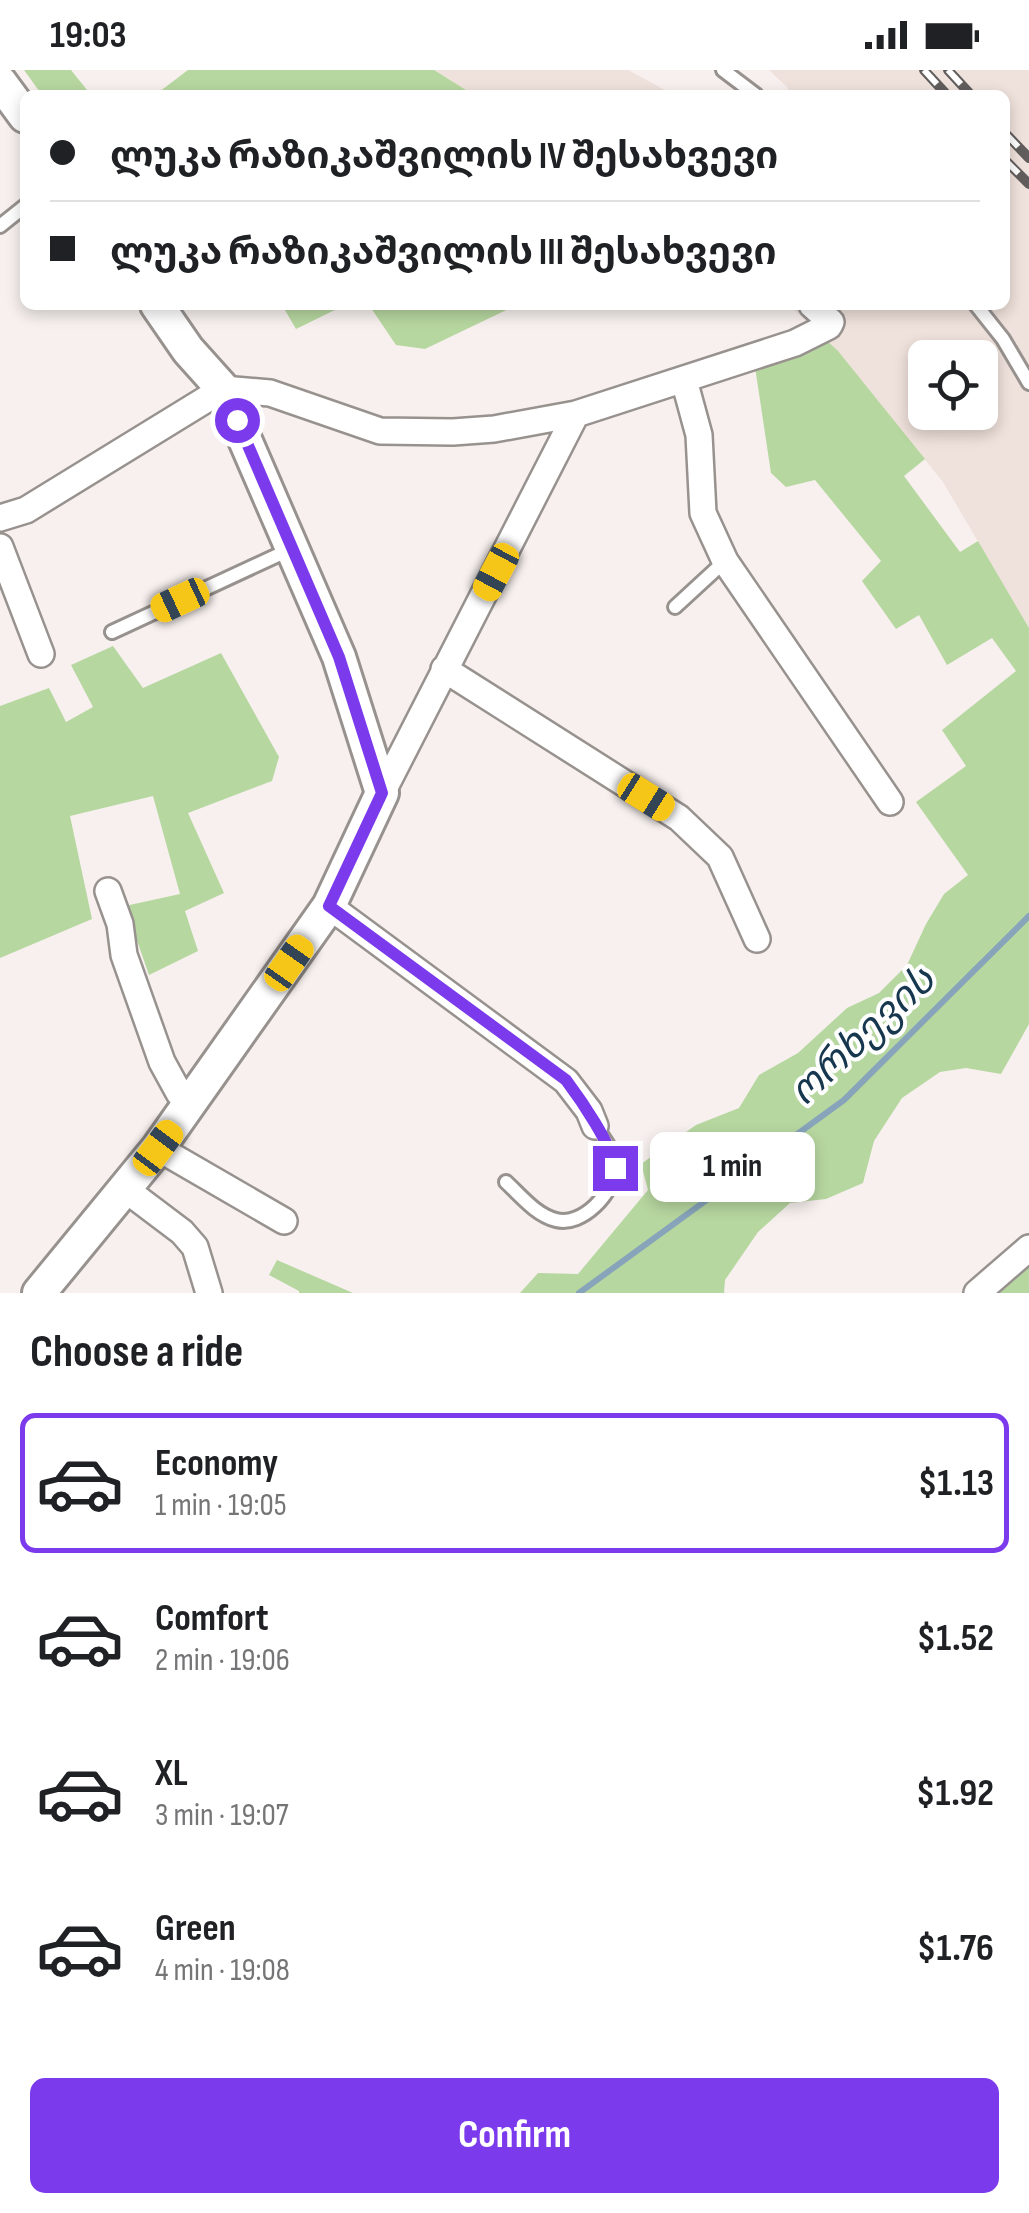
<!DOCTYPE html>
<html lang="en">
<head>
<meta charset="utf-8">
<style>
	:root { --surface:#fff; --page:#f2f2f2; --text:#202124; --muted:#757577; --line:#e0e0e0; --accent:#7c3aed }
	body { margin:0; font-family:"Sofia Sans Condensed","Noto Sans Georgian",sans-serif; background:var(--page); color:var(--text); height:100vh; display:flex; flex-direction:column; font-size:38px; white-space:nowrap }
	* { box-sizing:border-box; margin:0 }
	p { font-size:32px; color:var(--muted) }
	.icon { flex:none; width:55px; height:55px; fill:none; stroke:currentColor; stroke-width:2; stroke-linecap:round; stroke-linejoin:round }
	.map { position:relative; height:1223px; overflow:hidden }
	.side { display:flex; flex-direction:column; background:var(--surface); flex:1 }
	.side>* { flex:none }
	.hud { position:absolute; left:20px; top:20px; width:990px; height:220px; border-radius:15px; box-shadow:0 5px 15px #0003; display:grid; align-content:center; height:220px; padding:0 30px; background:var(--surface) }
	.buttons { position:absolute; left:908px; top:270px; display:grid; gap:20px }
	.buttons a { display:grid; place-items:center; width:90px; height:90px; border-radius:15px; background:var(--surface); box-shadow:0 5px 15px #0003; font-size:50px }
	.end { position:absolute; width:45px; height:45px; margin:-22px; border:12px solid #7c3aed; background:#fff; box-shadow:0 0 0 5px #fff }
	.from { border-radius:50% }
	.bubble { position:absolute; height:70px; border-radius:15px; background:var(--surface); box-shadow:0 5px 15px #0003; font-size:32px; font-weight:700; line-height:70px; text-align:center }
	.car { position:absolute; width:30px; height:60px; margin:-30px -15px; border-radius:12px; box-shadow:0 0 8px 2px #0007; background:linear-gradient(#f5c518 24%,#345 0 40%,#f5c518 0 76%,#345 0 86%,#f5c518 0) }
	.hud b { display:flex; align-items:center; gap:35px; height:95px; font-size:38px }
	.hud b+b { border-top:2px solid var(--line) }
	.hud i { width:25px; height:25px; background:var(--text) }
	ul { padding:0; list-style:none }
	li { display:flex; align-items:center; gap:30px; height:140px; margin:0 20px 15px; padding:0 10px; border:5px solid transparent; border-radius:15px }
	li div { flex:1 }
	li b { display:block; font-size:38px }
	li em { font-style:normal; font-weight:700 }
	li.active { border-color:var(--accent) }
	li>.icon { width:90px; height:90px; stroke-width:1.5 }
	h2 { padding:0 30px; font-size:45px; line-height:120px }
	.button { display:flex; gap:20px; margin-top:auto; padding:20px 30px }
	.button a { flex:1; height:115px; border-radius:15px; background:var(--accent); color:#fff; font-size:40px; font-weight:700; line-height:115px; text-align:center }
	.status { display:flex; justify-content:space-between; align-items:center; height:70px; padding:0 50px; background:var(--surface); direction:ltr }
	.status svg { height:28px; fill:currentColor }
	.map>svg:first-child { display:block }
</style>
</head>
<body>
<div class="status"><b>19:03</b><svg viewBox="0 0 49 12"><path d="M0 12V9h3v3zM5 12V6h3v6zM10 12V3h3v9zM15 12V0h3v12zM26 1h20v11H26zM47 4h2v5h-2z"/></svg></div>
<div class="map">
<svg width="1029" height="1223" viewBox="0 0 1029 1223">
	<rect width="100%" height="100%" fill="#f7f0ee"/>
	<path fill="#efe1db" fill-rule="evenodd" d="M 434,0 L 628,0 L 674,25 L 474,25 Z
		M 769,0 L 1029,0 L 1029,558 L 943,412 L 838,282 L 789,235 L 1005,235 L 1005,25 L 786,25 L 788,18 ZM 925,288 L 980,288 L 980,342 L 925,342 Z"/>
	<path fill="#b7d7a0" d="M 24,0 L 71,0 L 91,25 L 42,25 Z
		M 188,0 L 434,0 L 474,25 L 155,25 Z
		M 282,235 L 345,235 L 296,259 Z
		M 369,235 L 517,235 L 425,279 L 396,275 Z
		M 825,269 L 838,281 L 925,389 L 904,406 L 960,482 L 978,471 L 1029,558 L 1029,954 L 1001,1004 L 966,998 L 940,1002 L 902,1028 L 874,1071 L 863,1113 L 826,1129 L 790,1133 L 758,1162 L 725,1210 L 724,1223 L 520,1223 L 538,1203 L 578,1204 L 648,1120 L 641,1094 L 696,1055 L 739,1038 L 759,1005 L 798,983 L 847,938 L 879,923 L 907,895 L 926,854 L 944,824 L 968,805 L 916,732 L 966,696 L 942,660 L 1016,601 L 992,568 L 947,595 L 919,545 L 896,559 L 862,511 L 881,491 L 815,410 L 786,417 L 771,403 L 755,297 Z
		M 113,576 L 143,618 L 221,583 L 279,687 L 272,711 L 188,743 L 224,823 L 185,841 L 198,881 L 149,905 L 125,836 L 180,824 L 153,726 L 70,746 L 92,849 L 0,888 L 0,636 L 49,618 L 66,652 L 93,637 L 71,595 Z
		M 277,1190 L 353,1223 L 299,1223 L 299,1221 L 269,1205 Z
		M 1029,1193 L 1029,1223 L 993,1223 Z"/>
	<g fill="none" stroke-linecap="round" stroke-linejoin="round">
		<path stroke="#87a4bb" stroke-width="6" d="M 579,1223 L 844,1030 L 1029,846"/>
		<g stroke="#98928f" stroke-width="18">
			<path id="service" d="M 723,0 L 756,25
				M 0,156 L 25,136
				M 976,235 L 1003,269 L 1029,313
				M 675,537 L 725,491
				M 112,562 L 291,479
				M 506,1112 C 521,1126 536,1145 556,1150 C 582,1157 614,1123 615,1098 C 616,1083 603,1068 595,1056"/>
		</g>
		<g stroke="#98928f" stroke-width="30">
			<path id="minor" d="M 684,310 L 699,365 L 703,443 L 725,491 L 890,732
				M 0,448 L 26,440 L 223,319 L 270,323 L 380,361 L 453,362 L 494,359 L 576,344 L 795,273 L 829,256 L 831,252 L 812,235
				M 0,477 L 41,584
				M 444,599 L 679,748 L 720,787 L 757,869
				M 382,723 L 576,344
				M 108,821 L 120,854 L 124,885 L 162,992 L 179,1023 L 190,1035
				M 329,836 L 566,1011 L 589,1041 L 595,1056
				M 158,1078 L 284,1151
				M 125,1119 L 182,1162 L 195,1177 L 209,1223
				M 977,1223 L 1029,1178"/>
		</g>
		<g stroke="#98928f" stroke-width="38">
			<path id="tertiary" d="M 0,12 L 25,46
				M 39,1223 L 158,1078 L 329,836 L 382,723 L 339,587 L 223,319 L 188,280 L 157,235"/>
		</g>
		<use href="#service" stroke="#fff" stroke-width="12"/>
		<use href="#minor" stroke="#fff" stroke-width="25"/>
		<use href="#tertiary" stroke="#fff" stroke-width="32"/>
		<g stroke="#605d5c" stroke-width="10">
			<path id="rail" d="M 924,0 L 947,25
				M 948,0 L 971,25
				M 1005,63 L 1029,88
				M 1005,90 L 1029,114"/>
		</g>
		<use href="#rail" stroke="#fff" stroke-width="6" stroke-dasharray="19" stroke-linecap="butt"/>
	</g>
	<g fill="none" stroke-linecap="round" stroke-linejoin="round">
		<path stroke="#7c3aed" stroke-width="12" d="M 237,350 L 339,587 L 382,723 L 329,836 L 566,1010 C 581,1030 612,1075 615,1098"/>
	</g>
	<g text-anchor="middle" stroke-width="8" stroke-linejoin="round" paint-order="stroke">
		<g font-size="40" font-style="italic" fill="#16374d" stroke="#fff">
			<text transform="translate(861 965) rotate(-43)" y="14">ორხევის</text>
		</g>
	</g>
</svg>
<div class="buttons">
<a><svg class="icon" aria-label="locate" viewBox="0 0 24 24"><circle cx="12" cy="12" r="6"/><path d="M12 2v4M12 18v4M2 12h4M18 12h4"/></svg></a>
</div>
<i class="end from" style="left:237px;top:350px"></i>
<i class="end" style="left:615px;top:1098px"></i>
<div class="bubble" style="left:650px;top:1062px;width:165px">1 min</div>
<i class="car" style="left:496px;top:502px;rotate:208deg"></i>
<i class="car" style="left:180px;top:530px;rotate:245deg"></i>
<i class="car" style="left:646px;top:727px;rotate:122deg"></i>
<i class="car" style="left:289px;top:893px;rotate:35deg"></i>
<i class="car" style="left:158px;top:1078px;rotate:37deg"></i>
<div class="hud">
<b><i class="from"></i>ლუკა რაზიკაშვილის IV შესახვევი</b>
<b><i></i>ლუკა რაზიკაშვილის III შესახვევი</b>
</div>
</div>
<section class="side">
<h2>Choose a ride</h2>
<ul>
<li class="active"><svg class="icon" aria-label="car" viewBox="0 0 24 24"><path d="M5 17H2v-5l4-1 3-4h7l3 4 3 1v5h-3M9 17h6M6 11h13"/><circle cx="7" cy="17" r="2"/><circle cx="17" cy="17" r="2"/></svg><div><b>Economy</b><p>1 min · 19:05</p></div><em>$1.13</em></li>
<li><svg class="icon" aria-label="car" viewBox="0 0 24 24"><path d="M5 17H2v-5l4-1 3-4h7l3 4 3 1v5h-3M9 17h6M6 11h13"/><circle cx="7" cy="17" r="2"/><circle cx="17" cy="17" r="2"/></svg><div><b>Comfort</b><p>2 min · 19:06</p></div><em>$1.52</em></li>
<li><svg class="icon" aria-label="car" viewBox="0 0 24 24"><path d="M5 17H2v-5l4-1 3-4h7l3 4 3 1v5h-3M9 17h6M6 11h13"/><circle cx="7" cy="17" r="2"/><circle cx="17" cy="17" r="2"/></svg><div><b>XL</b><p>3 min · 19:07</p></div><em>$1.92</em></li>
<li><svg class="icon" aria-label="car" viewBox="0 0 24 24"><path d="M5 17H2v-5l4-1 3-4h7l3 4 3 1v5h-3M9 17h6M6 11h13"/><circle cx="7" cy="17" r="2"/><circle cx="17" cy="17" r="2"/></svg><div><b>Green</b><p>4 min · 19:08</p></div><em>$1.76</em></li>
</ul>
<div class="button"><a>Confirm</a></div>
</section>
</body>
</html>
